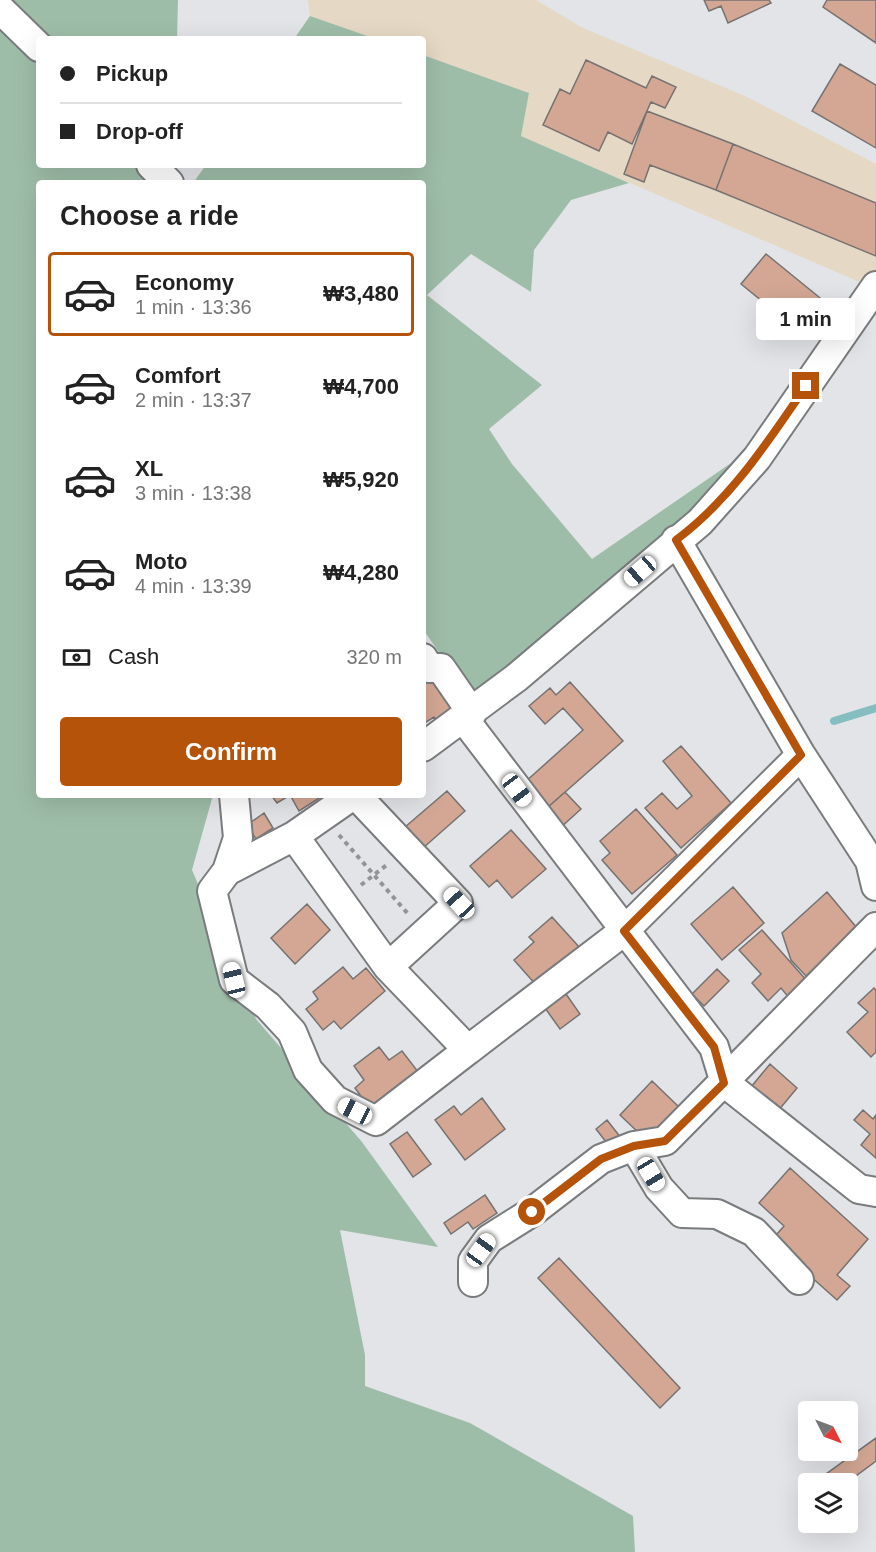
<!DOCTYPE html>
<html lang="en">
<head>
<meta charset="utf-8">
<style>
	:root { --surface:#fff; --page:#f2f2f2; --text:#222; --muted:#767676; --line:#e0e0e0; --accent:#b45309 }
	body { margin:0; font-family:Helvetica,sans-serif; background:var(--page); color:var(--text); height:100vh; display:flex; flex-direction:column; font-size:22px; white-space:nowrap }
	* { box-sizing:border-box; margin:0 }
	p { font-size:20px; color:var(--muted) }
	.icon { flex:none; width:33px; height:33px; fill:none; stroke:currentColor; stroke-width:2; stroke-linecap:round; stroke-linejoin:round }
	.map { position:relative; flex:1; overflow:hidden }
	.sheet { position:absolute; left:36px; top:180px; width:390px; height:618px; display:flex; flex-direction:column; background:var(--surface); border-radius:6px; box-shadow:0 6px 24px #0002 }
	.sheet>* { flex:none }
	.guide { position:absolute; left:36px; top:36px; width:390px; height:132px; border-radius:6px; box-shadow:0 6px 24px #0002; display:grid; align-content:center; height:132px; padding:0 24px; background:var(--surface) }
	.needle { width:39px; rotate:132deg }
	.controls { position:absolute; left:798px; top:1401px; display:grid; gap:12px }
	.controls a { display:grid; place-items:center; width:60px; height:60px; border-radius:6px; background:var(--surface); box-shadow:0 6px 24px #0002; font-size:30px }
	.end { position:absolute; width:27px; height:27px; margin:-14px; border:8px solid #b45309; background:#fff; box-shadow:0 0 0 3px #fff }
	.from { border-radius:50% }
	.bubble { position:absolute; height:42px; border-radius:6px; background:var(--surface); box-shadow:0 6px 24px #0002; font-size:20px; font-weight:600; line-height:42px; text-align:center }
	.car { position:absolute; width:18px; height:36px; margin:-18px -9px; border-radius:8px; box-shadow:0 0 4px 2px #0007; background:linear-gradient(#fff 24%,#345 0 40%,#fff 0 76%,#345 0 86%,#fff 0) }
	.guide b { display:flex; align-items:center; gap:21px; height:57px; font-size:22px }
	.guide b+b { border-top:2px solid var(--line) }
	.guide i { width:15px; height:15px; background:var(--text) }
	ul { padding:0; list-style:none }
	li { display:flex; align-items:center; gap:18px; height:84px; margin:0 12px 9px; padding:0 12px; border:3px solid transparent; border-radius:6px }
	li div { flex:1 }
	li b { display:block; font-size:22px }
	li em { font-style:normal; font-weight:600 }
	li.on { border-color:var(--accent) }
	li>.icon { width:54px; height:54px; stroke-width:1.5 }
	h2 { padding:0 24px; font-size:27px; line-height:72px }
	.pay { display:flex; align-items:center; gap:15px; height:66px; padding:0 24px; font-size:22px }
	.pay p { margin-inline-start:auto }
	.primary-button { display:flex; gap:12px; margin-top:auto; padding:12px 24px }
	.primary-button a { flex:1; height:69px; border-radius:6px; background:var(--accent); color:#fff; font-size:24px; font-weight:600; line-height:69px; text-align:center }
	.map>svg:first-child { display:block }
</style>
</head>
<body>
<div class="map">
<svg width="876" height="1552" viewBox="0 0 876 1552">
	<rect width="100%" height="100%" fill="#e2e4e7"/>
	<path fill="#e5d8c4" d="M 308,0 L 536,0 L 583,28 L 745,96 L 876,164 L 876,289 L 521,136 L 529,93 L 423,55 L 423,39 L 376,39 L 310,16 Z"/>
	<path fill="#9ebda8" d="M 0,0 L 178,0 L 177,39 L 39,39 L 39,165 L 173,165 L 172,183 L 39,183 L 39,795 L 213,795 L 192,870 L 256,1019 L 362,1142 L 438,1247 L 340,1230 L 365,1355 L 365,1386 L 470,1423 L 633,1516 L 635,1552 L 0,1552 Z
		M 310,16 L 376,39 L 294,39 Z
		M 423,55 L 529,93 L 521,136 L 629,183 L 571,200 L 534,250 L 531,292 L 471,254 L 427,295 L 542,385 L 489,429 L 512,464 L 592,559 L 731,463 L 694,515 L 472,701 L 423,629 L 423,183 L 193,183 L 206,165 L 423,165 Z"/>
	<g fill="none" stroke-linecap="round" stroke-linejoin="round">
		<path stroke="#85bec1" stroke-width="8" d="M 834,721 L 876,708"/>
	</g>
	<path fill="#d3a794" stroke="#767271" stroke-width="1.5" d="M 704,0 L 769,0 L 771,3 L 728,23 L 721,6 L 709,11 Z
		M 827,0 L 876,0 L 876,43 L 823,7 Z
		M 586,60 L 646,88 L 652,76 L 676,87 L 665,108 L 651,102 L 632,144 L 608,132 L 599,151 L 543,125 L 560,89 L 570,94 Z
		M 840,64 L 876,85 L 876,148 L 812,111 Z
		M 647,111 L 733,144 L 716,190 L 650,165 L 644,182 L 624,174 Z
		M 733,144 L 876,203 L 876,256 L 716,190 Z
		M 766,254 L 830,306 L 805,336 L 741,284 Z
		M 438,674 L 460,710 L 438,724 L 434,717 L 423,724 L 423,684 Z
		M 570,682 L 623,741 L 547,808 L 524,783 L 583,730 L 563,708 L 545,724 L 529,706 L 550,688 L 556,695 Z
		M 681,746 L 731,803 L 681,848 L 645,808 L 662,793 L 677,809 L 692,796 L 663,761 Z
		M 447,791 L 465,811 L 423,848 L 405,827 Z
		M 565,792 L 581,809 L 560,828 L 547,808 Z
		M 271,795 L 324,795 L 299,811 L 290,795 L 277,803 Z
		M 636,809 L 677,855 L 632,894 L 602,860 L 610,853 L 600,841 Z
		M 264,813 L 273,828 L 256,839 L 247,825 Z
		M 511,830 L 546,869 L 512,898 L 497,880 L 489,887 L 470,866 Z
		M 733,887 L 764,923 L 722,960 L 691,924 Z
		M 827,892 L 857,928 L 806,976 L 791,960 L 782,933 Z
		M 307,904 L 330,930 L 295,964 L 271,938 Z
		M 552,917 L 580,948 L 537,986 L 514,960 L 534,942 L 529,937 Z
		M 762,930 L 808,982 L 790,999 L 781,988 L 768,1001 L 752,983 L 761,974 L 739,950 Z
		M 343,967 L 353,979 L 366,968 L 385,991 L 341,1029 L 334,1021 L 323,1030 L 306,1009 L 318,999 L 313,992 Z
		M 717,969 L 729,981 L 704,1006 L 692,994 Z
		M 874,988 L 876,990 L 876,1052 L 871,1057 L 847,1032 L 868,1012 L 858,1003 Z
		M 566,994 L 580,1014 L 560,1029 L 545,1008 Z
		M 379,1047 L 389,1060 L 402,1051 L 419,1073 L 371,1110 L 355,1088 L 364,1080 L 354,1066 Z
		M 770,1064 L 797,1088 L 778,1111 L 751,1087 Z
		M 652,1081 L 681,1109 L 655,1135 L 649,1129 L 642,1136 L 620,1115 Z
		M 482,1098 L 505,1129 L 465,1160 L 435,1120 L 454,1106 L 461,1115 Z
		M 863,1110 L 873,1119 L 876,1115 L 876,1158 L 861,1145 L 870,1134 L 854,1120 Z
		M 607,1120 L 621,1138 L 610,1147 L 596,1129 Z
		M 407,1132 L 431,1164 L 413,1177 L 390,1144 Z
		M 790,1168 L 868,1239 L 837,1275 L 850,1286 L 837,1300 L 771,1241 L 784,1226 L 759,1203 Z
		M 485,1195 L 497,1213 L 473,1229 L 468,1222 L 451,1234 L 444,1223 Z
		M 559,1258 L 680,1388 L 660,1408 L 538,1278 Z
		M 876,1438 L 876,1461 L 845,1484 L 812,1484 Z"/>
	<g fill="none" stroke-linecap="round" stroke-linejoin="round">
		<g stroke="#797b7d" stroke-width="32">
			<path id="minor" d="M 0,9 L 39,47
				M 151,165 L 169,183
				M 676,540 L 801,755
				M 423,658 L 429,668 L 441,668 L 472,713
				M 464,719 L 714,1047 L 725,1083 L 859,1189 L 876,1192
				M 423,747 L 516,678 L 700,522 L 757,458 L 876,286
				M 353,795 L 294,836 L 388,967 L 468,1050 L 624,931 L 801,755 L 870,861 L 876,886
				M 356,795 L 458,903 L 388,967
				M 294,836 L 227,871 L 212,891 L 234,980 L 268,1006 L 292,1032 L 308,1070 L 335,1100 L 376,1121 L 468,1050
				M 227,871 L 238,838 L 234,795
				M 634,1146 L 659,1188 L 682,1213 L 717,1214 L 754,1232 L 799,1280
				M 473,1282 L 473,1261 L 489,1239 L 532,1212 L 601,1159 L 634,1146 L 665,1141 L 876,927"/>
		</g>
		<path stroke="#919395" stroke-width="4" stroke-dasharray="4.5 4.5" stroke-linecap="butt" d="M 339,835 L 409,915
			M 361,885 L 388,864"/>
		<use href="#minor" stroke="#fff" stroke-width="28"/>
	</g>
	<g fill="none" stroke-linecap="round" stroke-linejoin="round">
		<path stroke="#b45309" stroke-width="8" d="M 532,1212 L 601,1159 L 634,1146 L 665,1141 L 724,1083 L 714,1047 L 624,931 L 801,755 L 676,540 C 730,500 768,442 806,386"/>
	</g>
</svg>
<div class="controls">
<a><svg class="needle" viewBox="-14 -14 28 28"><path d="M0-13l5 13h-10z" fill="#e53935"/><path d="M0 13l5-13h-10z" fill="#767676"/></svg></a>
<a><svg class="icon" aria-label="layers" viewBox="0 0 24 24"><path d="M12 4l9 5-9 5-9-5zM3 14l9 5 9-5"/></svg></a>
</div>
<i class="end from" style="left:532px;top:1212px"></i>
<i class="end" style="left:806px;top:386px"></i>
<div class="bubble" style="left:756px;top:298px;width:99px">1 min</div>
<i class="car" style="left:640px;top:571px;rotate:229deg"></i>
<i class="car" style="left:517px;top:790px;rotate:143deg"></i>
<i class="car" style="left:459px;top:903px;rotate:317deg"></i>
<i class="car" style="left:234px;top:980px;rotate:346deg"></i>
<i class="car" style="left:355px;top:1111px;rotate:297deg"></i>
<i class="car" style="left:651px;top:1174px;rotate:149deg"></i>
<i class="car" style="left:481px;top:1250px;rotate:36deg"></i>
<div class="guide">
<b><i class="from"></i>Pickup</b>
<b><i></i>Drop-off</b>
</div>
<section class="sheet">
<h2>Choose a ride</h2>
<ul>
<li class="on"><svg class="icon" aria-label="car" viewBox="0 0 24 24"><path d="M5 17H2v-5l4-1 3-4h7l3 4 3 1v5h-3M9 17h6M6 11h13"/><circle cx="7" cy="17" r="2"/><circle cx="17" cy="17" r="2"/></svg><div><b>Economy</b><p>1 min · 13:36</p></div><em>₩3,480</em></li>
<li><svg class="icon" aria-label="car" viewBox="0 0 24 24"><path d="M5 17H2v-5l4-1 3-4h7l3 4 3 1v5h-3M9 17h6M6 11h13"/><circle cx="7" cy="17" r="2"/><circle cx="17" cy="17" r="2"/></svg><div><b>Comfort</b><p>2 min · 13:37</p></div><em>₩4,700</em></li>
<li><svg class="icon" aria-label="car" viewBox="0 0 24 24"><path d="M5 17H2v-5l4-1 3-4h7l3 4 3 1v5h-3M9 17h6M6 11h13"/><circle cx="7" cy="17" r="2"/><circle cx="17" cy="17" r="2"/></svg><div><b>XL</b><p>3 min · 13:38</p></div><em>₩5,920</em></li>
<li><svg class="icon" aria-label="car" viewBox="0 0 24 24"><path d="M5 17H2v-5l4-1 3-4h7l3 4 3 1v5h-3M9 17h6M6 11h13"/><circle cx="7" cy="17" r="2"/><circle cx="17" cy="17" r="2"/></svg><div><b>Moto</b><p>4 min · 13:39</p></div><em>₩4,280</em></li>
</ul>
<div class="pay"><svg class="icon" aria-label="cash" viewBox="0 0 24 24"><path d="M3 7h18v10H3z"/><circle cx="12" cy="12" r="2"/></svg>Cash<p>320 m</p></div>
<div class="primary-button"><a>Confirm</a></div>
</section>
</div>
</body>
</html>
